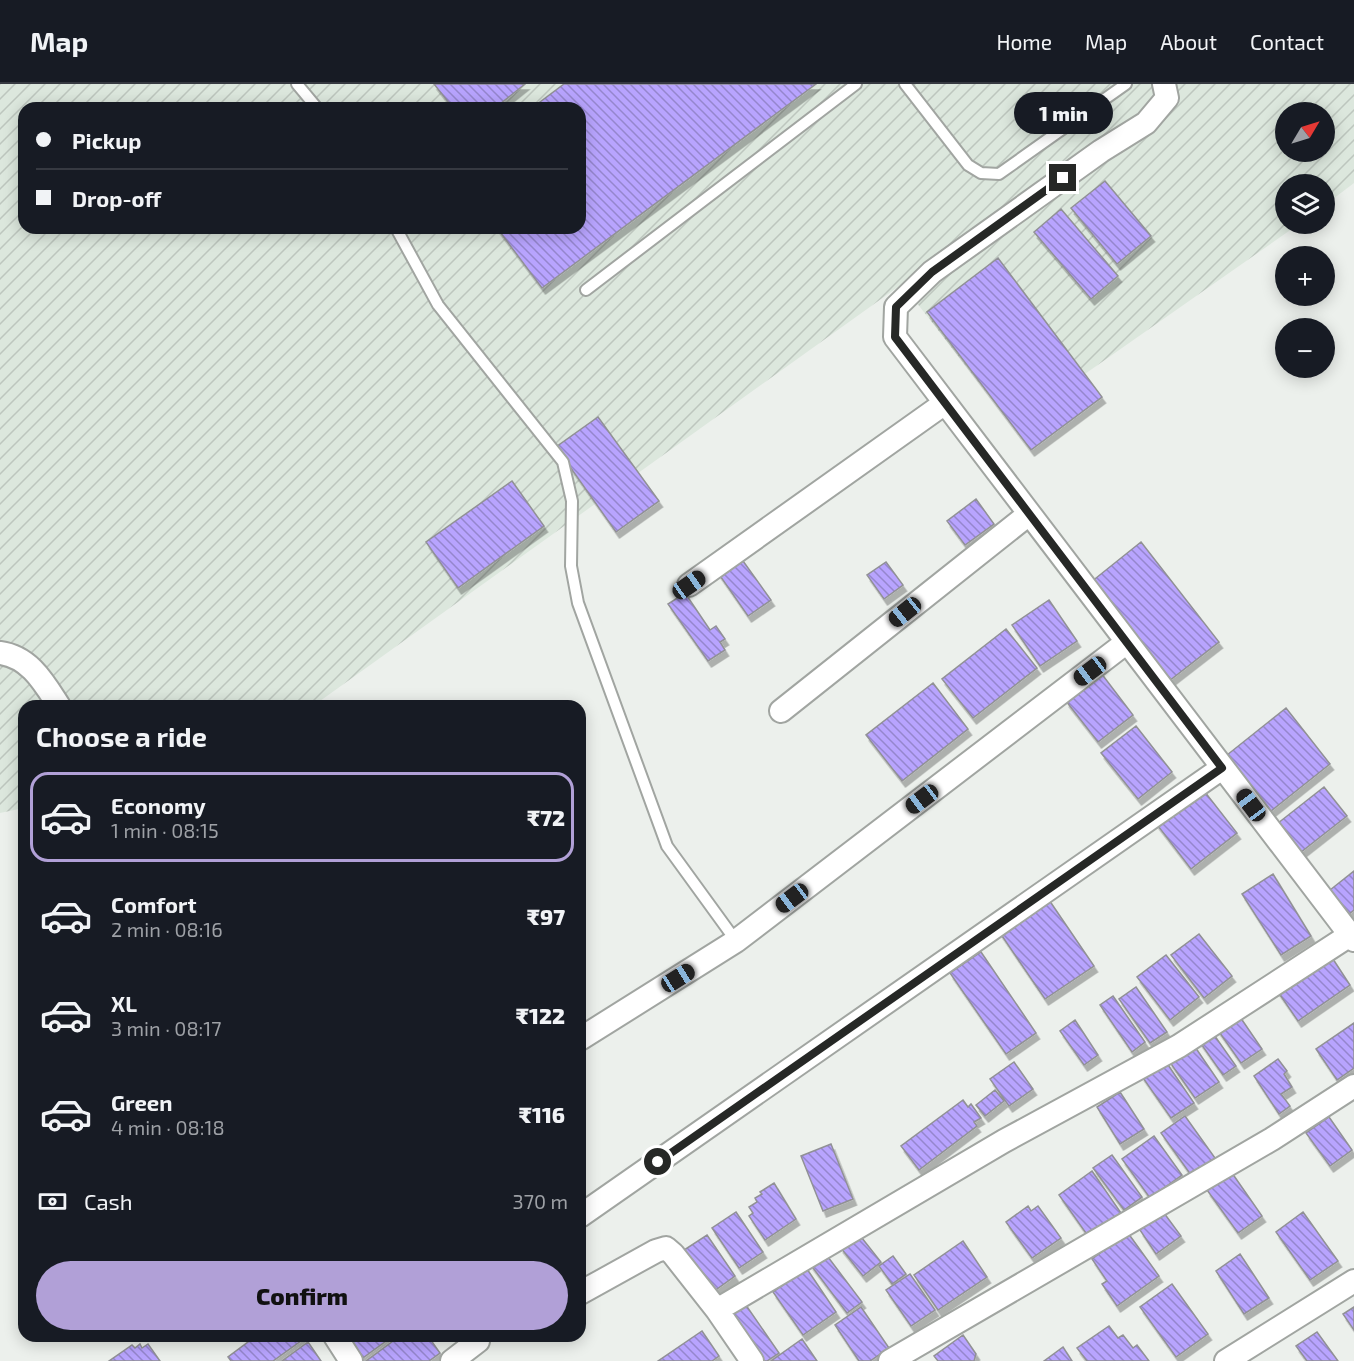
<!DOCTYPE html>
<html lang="en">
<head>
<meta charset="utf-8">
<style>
	:root { --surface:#171b24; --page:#20242c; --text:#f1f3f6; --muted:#9ea1a6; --line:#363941; --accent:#b1a0d7 }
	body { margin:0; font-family:"Exo 2",sans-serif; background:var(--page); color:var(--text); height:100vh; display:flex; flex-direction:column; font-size:22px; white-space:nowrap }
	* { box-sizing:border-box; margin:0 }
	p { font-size:20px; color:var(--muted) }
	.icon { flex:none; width:33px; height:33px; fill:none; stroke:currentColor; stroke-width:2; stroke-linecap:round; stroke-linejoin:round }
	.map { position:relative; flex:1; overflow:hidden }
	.details { position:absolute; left:18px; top:616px; width:568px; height:642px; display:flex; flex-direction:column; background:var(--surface); border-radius:18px; box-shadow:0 3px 15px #0003 }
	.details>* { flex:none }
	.guide { position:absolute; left:18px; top:18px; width:568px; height:132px; border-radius:18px; box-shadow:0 3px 15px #0003; display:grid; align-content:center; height:132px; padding:0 18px; background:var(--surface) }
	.needle { width:39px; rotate:52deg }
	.controls { position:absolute; left:1275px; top:18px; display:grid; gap:12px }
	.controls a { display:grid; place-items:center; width:60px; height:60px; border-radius:50%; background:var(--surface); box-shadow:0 3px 15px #0003; font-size:30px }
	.end { position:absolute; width:27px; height:27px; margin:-14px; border:8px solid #262826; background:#fff; box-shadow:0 0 0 3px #fff }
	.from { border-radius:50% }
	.bubble { position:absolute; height:42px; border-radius:21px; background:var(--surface); box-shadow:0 3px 15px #0003; font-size:20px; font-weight:800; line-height:42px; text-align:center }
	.car { position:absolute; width:18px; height:36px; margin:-18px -9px; border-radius:8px; box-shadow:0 0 4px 2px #0007; background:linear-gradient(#222 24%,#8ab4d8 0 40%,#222 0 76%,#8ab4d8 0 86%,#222 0) }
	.guide b { display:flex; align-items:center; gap:21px; height:57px; font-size:22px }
	.guide b+b { border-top:2px solid var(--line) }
	.guide i { width:15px; height:15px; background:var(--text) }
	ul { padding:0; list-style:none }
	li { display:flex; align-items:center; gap:18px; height:90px; margin:0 12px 9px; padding:0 6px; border:3px solid transparent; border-radius:18px }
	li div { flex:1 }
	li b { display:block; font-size:22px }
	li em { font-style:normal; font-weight:800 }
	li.selected { border-color:var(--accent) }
	li>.icon { width:54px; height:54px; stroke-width:1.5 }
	h2 { padding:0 18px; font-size:27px; line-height:72px }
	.pay { display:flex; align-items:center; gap:15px; height:66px; padding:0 18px; font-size:22px }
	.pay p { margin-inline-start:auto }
	.action { display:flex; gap:12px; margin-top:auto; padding:12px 18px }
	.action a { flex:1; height:69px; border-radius:36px; background:var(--accent); color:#111; font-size:24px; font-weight:800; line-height:69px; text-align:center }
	header { display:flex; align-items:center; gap:36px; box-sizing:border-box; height:84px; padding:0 30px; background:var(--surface); border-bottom:2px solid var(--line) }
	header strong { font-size:28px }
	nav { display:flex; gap:33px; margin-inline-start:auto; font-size:21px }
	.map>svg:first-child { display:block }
</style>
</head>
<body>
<header>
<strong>Map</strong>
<nav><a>Home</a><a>Map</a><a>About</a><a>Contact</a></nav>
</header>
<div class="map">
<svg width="1354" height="1277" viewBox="0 0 1354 1277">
	<defs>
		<pattern id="industrial-furrows" width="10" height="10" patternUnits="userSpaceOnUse" patternTransform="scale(1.5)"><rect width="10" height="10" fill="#dce7dd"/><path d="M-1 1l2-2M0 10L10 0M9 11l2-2" fill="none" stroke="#bdc6be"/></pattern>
		<pattern id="building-back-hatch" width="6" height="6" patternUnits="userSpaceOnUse" patternTransform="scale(1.5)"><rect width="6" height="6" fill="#b8a4fe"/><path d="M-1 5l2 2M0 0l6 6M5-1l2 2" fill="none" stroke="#9586cd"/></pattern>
		<filter id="shadow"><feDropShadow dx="3.5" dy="6" stdDeviation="0" flood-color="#0004"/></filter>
	</defs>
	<rect width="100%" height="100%" fill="#ecf0ec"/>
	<path fill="url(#industrial-furrows)" fill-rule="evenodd" d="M 0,0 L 1354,0 L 1354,99 L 1325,121 L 1324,100 L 1286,100 L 1286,140 L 1299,140 L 1012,341 L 902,200 L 313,622 L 24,622 L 24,724 L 0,729 ZM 24,24 L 580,24 L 580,144 L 24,144 ZM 1286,28 L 1324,28 L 1324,68 L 1286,68 Z"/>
	<path fill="url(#building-back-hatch)" stroke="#919195" stroke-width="1.5" filter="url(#shadow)" d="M 434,0 L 525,0 L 495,24 L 453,24 Z
		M 564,0 L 816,0 L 542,204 L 497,144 L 580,144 L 580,24 L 532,24 Z
		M 1105,97 L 1151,152 L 1117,180 L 1071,124 Z
		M 1061,125 L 1118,192 L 1091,215 L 1034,148 Z
		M 998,174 L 1102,313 L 1031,366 L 927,228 Z
		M 598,333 L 659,417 L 616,448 L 556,363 Z
		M 512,397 L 544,442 L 458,504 L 426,458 Z
		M 976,415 L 994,440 L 965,461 L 947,437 Z
		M 1141,458 L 1219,558 L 1169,597 L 1091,498 Z
		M 738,470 L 771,516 L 748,532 L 716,486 Z
		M 886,478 L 903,501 L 884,515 L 867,491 Z
		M 685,509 L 710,546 L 716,542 L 725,555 L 720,558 L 725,566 L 708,577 L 668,520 Z
		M 1049,516 L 1077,557 L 1040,582 L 1012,541 Z
		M 1006,545 L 1037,584 L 973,634 L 942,595 Z
		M 1101,589 L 1133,631 L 1098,658 L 1066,617 Z
		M 933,599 L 968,645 L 902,697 L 866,651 Z
		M 1286,624 L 1330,680 L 1271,727 L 1227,671 Z
		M 1136,642 L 1172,688 L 1138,715 L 1101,669 Z
		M 1201,703 L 1237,749 L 1191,785 L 1155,738 Z
		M 1324,703 L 1347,732 L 1296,772 L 1273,743 Z
		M 1354,787 L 1354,826 L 1349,830 L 1330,806 Z
		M 1273,790 L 1311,852 L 1281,871 L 1242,810 Z
		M 1047,813 L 1094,882 L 1045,915 L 998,846 Z
		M 1199,850 L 1232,892 L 1204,914 L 1171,871 Z
		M 981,868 L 1036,949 L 1006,970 L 950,889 Z
		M 1329,869 L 1350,901 L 1298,937 L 1276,905 Z
		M 1166,871 L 1199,913 L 1170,936 L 1137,893 Z
		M 1136,903 L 1167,948 L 1150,959 L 1119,915 Z
		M 1113,912 L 1145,958 L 1132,968 L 1100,921 Z
		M 1238,930 L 1262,965 L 1241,979 L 1217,945 Z
		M 1075,936 L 1098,971 L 1084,981 L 1060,947 Z
		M 1354,939 L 1354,984 L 1337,996 L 1316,965 Z
		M 1212,948 L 1236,982 L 1223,991 L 1199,957 Z
		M 1193,960 L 1219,998 L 1195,1014 L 1169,977 Z
		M 1164,975 L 1194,1019 L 1171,1034 L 1141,991 Z
		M 1278,975 L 1287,987 L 1284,990 L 1292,1003 L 1281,1010 L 1290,1022 L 1279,1030 L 1254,992 Z
		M 1014,978 L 1033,1005 L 1009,1022 L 990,995 Z
		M 995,1006 L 1004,1017 L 985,1032 L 976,1021 Z
		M 1120,1008 L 1144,1045 L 1120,1060 L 1097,1023 Z
		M 963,1016 L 968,1023 L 971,1020 L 981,1034 L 974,1038 L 977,1042 L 919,1086 L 901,1062 Z
		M 1185,1032 L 1215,1074 L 1191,1091 L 1161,1049 Z
		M 1329,1033 L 1352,1066 L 1330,1082 L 1306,1049 Z
		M 1154,1052 L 1182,1091 L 1150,1114 L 1122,1075 Z
		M 831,1060 L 853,1115 L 823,1127 L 801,1072 Z
		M 1112,1071 L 1142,1113 L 1124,1126 L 1093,1084 Z
		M 1092,1087 L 1121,1129 L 1088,1152 L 1059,1111 Z
		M 1232,1089 L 1262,1132 L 1238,1149 L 1207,1106 Z
		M 774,1099 L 796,1135 L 765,1156 L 749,1132 L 753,1129 L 749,1123 L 757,1118 L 755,1114 L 762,1110 L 760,1108 Z
		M 1028,1122 L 1031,1127 L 1038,1122 L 1061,1154 L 1032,1174 L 1006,1138 Z
		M 736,1128 L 763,1168 L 739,1184 L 712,1144 Z
		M 1303,1128 L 1338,1177 L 1310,1196 L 1276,1148 Z
		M 1164,1129 L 1181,1152 L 1156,1170 L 1140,1146 Z
		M 858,1149 L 881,1178 L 863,1192 L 840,1163 Z
		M 1128,1149 L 1159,1192 L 1117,1222 L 1102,1200 L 1107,1197 L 1092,1175 Z
		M 707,1151 L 735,1192 L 710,1210 L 681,1168 Z
		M 963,1157 L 987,1193 L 938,1226 L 914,1191 Z
		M 825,1169 L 862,1218 L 847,1229 L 810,1180 Z
		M 1240,1170 L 1269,1214 L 1244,1230 L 1216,1187 Z
		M 893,1172 L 906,1190 L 892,1200 L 879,1182 Z
		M 807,1185 L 836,1228 L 803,1251 L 773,1208 Z
		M 910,1190 L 935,1226 L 911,1242 L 886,1206 Z
		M 1172,1200 L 1208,1250 L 1176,1273 L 1140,1223 Z
		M 741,1214 L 779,1269 L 767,1277 L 754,1277 L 720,1229 Z
		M 861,1223 L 889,1264 L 870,1277 L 859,1277 L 835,1241 Z
		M 1354,1223 L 1354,1246 L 1343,1230 Z
		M 1109,1242 L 1118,1254 L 1123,1251 L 1133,1264 L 1137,1261 L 1149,1277 L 1087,1277 L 1077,1264 Z
		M 702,1247 L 719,1272 L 712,1277 L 658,1277 Z
		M 1317,1248 L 1338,1277 L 1307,1277 L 1296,1262 Z
		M 963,1251 L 976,1270 L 974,1277 L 938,1277 L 934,1272 Z
		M 256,1252 L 304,1252 L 305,1254 L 273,1277 L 231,1277 L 228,1273 Z
		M 343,1252 L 393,1252 L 360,1276 Z
		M 400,1252 L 428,1252 L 440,1269 L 429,1277 L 366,1277 Z
		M 802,1255 L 817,1277 L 771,1277 Z
		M 308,1258 L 321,1277 L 282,1277 Z
		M 140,1260 L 142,1264 L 148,1260 L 160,1277 L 109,1277 L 132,1261 L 135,1264 Z
		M 1063,1263 L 1072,1277 L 1044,1277 Z"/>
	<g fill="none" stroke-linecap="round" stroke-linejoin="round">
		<g stroke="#a1a5a1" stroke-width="14">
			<path id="lane" d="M 297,0 L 317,24
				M 905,0 L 968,81 L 981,89 L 999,90 L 1126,0
				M 396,144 L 438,221 L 563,378 L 572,417 L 571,482 L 578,519 L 667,762 L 736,857
				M 586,206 L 856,0"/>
		</g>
		<g stroke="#a1a5a1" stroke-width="26">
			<path id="street" d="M 1164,0 L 1167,14 L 1146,39 L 1101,67 L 932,188 L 896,223 L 895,253 L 1354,856
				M 689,501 L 945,319
				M 0,569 C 30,573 44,599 59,622
				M 781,627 L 1029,430
				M 580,955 L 736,857 L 1127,558
				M 580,1132 L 1222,684
				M 580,1209 L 656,1167 L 666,1164 L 673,1170 L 717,1226 L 752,1277
				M 717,1226 L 1004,1057 L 1179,962 L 1350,851
				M 335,1252 L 351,1277
				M 452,1277 L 478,1257
				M 890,1277 L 1272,1055 L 1354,1002
				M 1226,1277 L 1354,1197"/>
		</g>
		<use href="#lane" stroke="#fff" stroke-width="10"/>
		<use href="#street" stroke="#fff" stroke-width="22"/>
	</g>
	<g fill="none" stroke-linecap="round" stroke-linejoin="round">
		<path stroke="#262826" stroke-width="8" d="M 658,1078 L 1222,684 L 895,253 L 896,223 L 932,188 L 1063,94"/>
	</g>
</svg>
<div class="controls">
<a><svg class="needle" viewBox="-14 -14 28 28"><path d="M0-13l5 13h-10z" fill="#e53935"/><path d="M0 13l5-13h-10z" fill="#9ea1a6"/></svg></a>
<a><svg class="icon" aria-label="layers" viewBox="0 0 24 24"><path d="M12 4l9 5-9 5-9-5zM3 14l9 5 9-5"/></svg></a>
<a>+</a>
<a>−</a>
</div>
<i class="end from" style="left:658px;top:1078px"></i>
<i class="end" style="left:1063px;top:94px"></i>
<div class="bubble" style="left:1014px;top:8px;width:99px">1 min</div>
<i class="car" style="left:689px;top:501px;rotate:55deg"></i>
<i class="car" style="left:905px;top:528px;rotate:231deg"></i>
<i class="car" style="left:1090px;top:587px;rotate:233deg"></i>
<i class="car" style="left:922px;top:715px;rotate:233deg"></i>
<i class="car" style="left:1251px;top:721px;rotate:323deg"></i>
<i class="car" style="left:792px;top:814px;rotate:233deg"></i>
<i class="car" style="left:678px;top:894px;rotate:58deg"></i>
<div class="guide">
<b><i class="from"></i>Pickup</b>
<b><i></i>Drop-off</b>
</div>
<section class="details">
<h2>Choose a ride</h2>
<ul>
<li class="selected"><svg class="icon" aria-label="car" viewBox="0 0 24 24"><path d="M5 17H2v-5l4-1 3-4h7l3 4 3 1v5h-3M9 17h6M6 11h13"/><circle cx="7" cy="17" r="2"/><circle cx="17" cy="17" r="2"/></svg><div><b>Economy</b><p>1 min · 08:15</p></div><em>₹72</em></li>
<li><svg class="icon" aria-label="car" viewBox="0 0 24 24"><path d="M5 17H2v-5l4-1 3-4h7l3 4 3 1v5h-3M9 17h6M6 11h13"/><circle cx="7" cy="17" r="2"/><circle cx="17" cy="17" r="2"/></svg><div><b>Comfort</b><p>2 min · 08:16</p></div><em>₹97</em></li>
<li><svg class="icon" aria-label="car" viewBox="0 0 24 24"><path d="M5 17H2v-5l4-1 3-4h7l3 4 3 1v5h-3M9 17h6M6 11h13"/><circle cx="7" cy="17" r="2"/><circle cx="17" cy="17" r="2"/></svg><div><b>XL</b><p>3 min · 08:17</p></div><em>₹122</em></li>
<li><svg class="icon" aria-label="car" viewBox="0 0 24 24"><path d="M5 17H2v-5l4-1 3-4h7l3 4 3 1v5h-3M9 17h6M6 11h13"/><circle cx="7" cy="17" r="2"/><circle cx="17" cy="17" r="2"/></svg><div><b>Green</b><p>4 min · 08:18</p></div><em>₹116</em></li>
</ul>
<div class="pay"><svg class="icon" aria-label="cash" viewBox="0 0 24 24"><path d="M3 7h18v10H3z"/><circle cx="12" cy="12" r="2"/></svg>Cash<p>370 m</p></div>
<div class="action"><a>Confirm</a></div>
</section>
</div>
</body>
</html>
